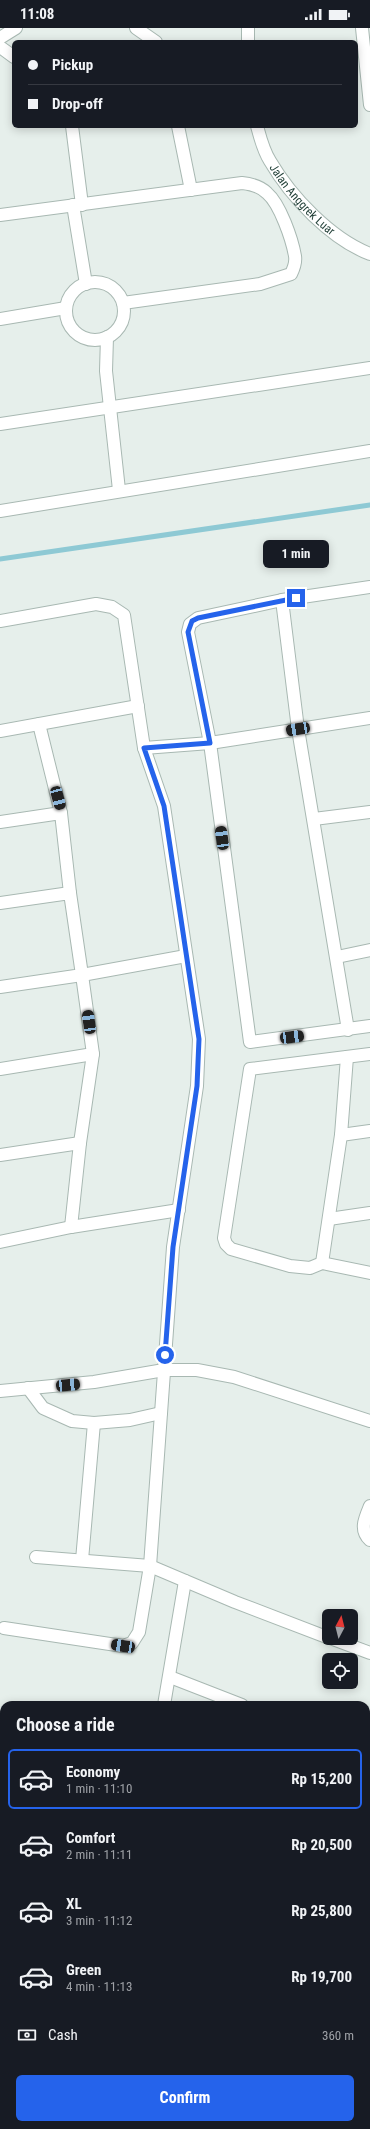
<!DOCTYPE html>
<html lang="en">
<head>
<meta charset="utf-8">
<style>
	:root { --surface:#171b24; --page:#242831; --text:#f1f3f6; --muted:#9ea1a6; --line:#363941; --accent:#2563eb }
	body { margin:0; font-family:"Roboto Condensed",sans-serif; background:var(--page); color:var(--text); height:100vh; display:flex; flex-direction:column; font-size:15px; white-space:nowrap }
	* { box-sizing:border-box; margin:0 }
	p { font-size:13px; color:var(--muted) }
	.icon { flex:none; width:22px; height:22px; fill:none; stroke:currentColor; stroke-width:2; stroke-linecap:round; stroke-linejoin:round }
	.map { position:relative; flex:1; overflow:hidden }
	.side { position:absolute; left:0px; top:1673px; width:370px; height:428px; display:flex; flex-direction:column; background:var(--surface); border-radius:12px 12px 0 0; box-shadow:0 2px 10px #0003 }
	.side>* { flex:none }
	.guide { position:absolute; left:12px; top:12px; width:346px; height:88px; border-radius:6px; box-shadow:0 2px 10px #0003; display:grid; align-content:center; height:88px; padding:0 16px; background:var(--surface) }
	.needle { width:26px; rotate:7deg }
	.tools { position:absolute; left:322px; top:1581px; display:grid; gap:8px }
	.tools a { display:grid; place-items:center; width:36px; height:36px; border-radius:6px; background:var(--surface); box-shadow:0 2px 10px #0003; font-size:20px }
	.end { position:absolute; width:18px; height:18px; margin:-9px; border:5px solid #2563eb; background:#fff; box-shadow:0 0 0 2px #fff }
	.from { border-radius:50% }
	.bubble { position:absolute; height:28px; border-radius:6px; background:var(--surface); box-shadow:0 2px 10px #0003; font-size:13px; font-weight:700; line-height:28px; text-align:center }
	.car { position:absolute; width:12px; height:24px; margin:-12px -6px; border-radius:5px; box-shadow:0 0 3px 1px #0007; background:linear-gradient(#222 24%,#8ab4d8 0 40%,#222 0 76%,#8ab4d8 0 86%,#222 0) }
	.guide b { display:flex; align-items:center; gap:14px; height:38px; font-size:15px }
	.guide b+b { border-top:1px solid var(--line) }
	.guide i { width:10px; height:10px; background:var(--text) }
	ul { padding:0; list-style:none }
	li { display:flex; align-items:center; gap:12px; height:60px; margin:0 8px 6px; padding:0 8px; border:2px solid transparent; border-radius:6px }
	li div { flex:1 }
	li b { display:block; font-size:15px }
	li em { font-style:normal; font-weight:700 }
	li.selected { border-color:var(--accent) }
	li>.icon { width:36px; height:36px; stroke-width:1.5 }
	h2 { padding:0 16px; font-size:18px; line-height:48px }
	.pay { display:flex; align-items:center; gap:10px; height:44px; padding:0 16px; font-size:15px }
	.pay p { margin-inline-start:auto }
	.action { display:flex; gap:8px; margin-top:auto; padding:8px 16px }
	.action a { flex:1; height:46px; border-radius:6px; background:var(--accent); color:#fff; font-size:16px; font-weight:700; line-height:46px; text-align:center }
	.status { display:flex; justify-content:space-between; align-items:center; height:28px; padding:0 20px; background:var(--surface); direction:ltr }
	.status svg { height:11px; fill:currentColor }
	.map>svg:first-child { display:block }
</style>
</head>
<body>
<div class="status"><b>11:08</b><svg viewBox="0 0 49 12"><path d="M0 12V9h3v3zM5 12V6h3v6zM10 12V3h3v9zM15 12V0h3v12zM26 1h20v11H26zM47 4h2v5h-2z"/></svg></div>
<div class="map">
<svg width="370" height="2101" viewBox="0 0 370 2101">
	<rect width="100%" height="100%" fill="#e6efeb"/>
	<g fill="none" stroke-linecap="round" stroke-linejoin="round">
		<path stroke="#8ec9d4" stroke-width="5" d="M 0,531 L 370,477"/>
		<g stroke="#a8b8b2" stroke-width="14">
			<g id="street">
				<path d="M 136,0 L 156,14"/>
				<path d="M 248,0 L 248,14"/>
				<path d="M 362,0 L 370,77"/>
				<path d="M 0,10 L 16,0"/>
				<path d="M 0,19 L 14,29"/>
				<path d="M 72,98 L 82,177"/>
				<path d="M 178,98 L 191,162"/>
				<path id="s1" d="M 257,98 C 260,109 263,122 270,133 C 291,169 331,211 370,226"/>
				<path d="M 73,177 L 86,256"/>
				<path d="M 0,187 L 242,155 C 252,156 260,158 267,165 C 280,176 292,211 295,228 C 296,234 294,240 291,246 L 260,256 L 123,275"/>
				<circle cx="95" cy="283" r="29"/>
				<path d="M 0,291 L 66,280"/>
				<path d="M 107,309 L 106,343 L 119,462"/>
				<path d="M 0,396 L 370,340"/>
				<path d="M 0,483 L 370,423"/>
				<path d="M 370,559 L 282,572 L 198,590 L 190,596 L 188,604 L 210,715 L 250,1014 L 370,998"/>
				<path d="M 282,572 L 298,701 L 348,1002"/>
				<path d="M 0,593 L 96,576 L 112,579 L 124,587 L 144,720 L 164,778 L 199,1011 L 197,1058 L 173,1219 L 150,1538 L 139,1604 L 132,1615 L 123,1618 L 4,1600"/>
				<path d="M 39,696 L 61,785"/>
				<path d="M 0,703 L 138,678"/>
				<path d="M 144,720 L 210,715 L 370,690"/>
				<path d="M 314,791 L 370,784"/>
				<path d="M 0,794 L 61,785 L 70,865"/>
				<path d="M 0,875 L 70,865 L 82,947 L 0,959"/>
				<path d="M 337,929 L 370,922"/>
				<path d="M 370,1026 L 250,1041 L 224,1210 L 226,1216 L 231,1221 L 290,1238 L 310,1240 L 322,1235 L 370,1245"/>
				<path d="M 0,1041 L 93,1026 L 82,947 L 186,928"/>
				<path d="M 341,1107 L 370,1103"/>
				<path d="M 0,1127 L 80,1115"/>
				<path d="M 329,1191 L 370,1185"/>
				<path d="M 71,1199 L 80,1115 L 93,1026"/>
				<path d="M 0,1214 L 71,1199 L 179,1182"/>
				<path d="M 322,1235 L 341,1107 L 347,1029"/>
				<path d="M 28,1360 L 43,1380 L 72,1393 L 94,1395 L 130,1392 L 161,1385"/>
				<path d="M 0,1363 L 94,1354 L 164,1342 L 197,1342 L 234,1349 L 370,1393"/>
				<path d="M 370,1478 C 365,1490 359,1502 370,1512"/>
				<path d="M 36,1529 L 150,1538 L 235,1574 L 329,1610"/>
				<path d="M 82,1532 L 94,1395"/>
				<path d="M 330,1610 L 370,1625"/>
				<path d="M 170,1649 L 242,1677"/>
				<path d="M 164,1677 L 185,1553"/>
				<path d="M 366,1724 L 370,1724"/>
				<path d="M 0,1728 L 4,1729"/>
				<path d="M 366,1763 L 370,1757"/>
				<path d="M 366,1891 L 370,1885"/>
				<path d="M 366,1922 L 370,1924"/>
				<path d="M 366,1961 L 370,1962"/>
				<path d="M 366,2076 L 370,2077"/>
				<path d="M 0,2095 L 4,2095"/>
				<path d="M 26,2097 L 83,2101"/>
				<path d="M 262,2101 L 263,2097"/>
			</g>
		</g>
		<use href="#street" stroke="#fff" stroke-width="12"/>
	</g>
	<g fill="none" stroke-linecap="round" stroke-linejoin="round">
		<path stroke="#2563eb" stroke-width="5" d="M 165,1327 L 173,1219 L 197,1058 L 199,1011 L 164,778 L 144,720 L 210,715 L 188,604 L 192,593 L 198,590 L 296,570"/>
	</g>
	<g text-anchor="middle" stroke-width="3" stroke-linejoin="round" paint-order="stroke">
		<g font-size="12" fill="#24423a" stroke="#f7fbf9">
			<text dy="4" stroke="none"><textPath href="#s1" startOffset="88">Jalan Anggrek Luar</textPath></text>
		</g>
	</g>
</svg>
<div class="tools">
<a><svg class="needle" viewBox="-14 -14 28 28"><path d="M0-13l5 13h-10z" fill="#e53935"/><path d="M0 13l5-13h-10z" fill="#9ea1a6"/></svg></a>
<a><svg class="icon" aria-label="locate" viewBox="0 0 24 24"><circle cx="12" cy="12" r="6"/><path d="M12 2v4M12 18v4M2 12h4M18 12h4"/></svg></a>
</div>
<i class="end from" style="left:165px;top:1327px"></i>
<i class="end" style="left:296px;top:570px"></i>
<div class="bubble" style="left:263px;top:512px;width:66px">1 min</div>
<i class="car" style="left:298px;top:701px;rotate:261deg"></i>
<i class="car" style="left:58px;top:770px;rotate:165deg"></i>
<i class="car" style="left:222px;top:810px;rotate:352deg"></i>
<i class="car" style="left:89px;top:994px;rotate:352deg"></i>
<i class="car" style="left:292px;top:1009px;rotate:83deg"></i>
<i class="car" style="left:68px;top:1357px;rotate:85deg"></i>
<i class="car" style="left:123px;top:1618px;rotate:279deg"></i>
<div class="guide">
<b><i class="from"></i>Pickup</b>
<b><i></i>Drop-off</b>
</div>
<section class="side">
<h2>Choose a ride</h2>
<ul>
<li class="selected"><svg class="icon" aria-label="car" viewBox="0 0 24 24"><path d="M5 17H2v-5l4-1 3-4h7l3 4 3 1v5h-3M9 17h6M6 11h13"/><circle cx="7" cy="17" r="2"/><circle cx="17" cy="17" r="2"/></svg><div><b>Economy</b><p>1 min · 11:10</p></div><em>Rp 15,200</em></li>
<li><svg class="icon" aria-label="car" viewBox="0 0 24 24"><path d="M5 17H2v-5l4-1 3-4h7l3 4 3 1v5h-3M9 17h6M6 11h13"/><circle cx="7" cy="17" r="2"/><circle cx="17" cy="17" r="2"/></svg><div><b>Comfort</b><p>2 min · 11:11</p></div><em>Rp 20,500</em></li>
<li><svg class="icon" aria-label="car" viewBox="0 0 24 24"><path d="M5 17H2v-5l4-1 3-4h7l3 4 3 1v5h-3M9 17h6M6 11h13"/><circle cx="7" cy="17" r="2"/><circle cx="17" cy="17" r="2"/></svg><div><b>XL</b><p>3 min · 11:12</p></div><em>Rp 25,800</em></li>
<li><svg class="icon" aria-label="car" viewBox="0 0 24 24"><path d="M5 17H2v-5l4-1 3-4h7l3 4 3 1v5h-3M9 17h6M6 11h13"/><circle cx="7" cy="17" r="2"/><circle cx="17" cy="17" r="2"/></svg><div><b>Green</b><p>4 min · 11:13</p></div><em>Rp 19,700</em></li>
</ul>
<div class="pay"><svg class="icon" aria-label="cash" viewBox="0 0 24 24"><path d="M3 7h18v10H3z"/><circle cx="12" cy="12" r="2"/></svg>Cash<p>360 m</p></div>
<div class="action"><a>Confirm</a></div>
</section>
</div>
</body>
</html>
